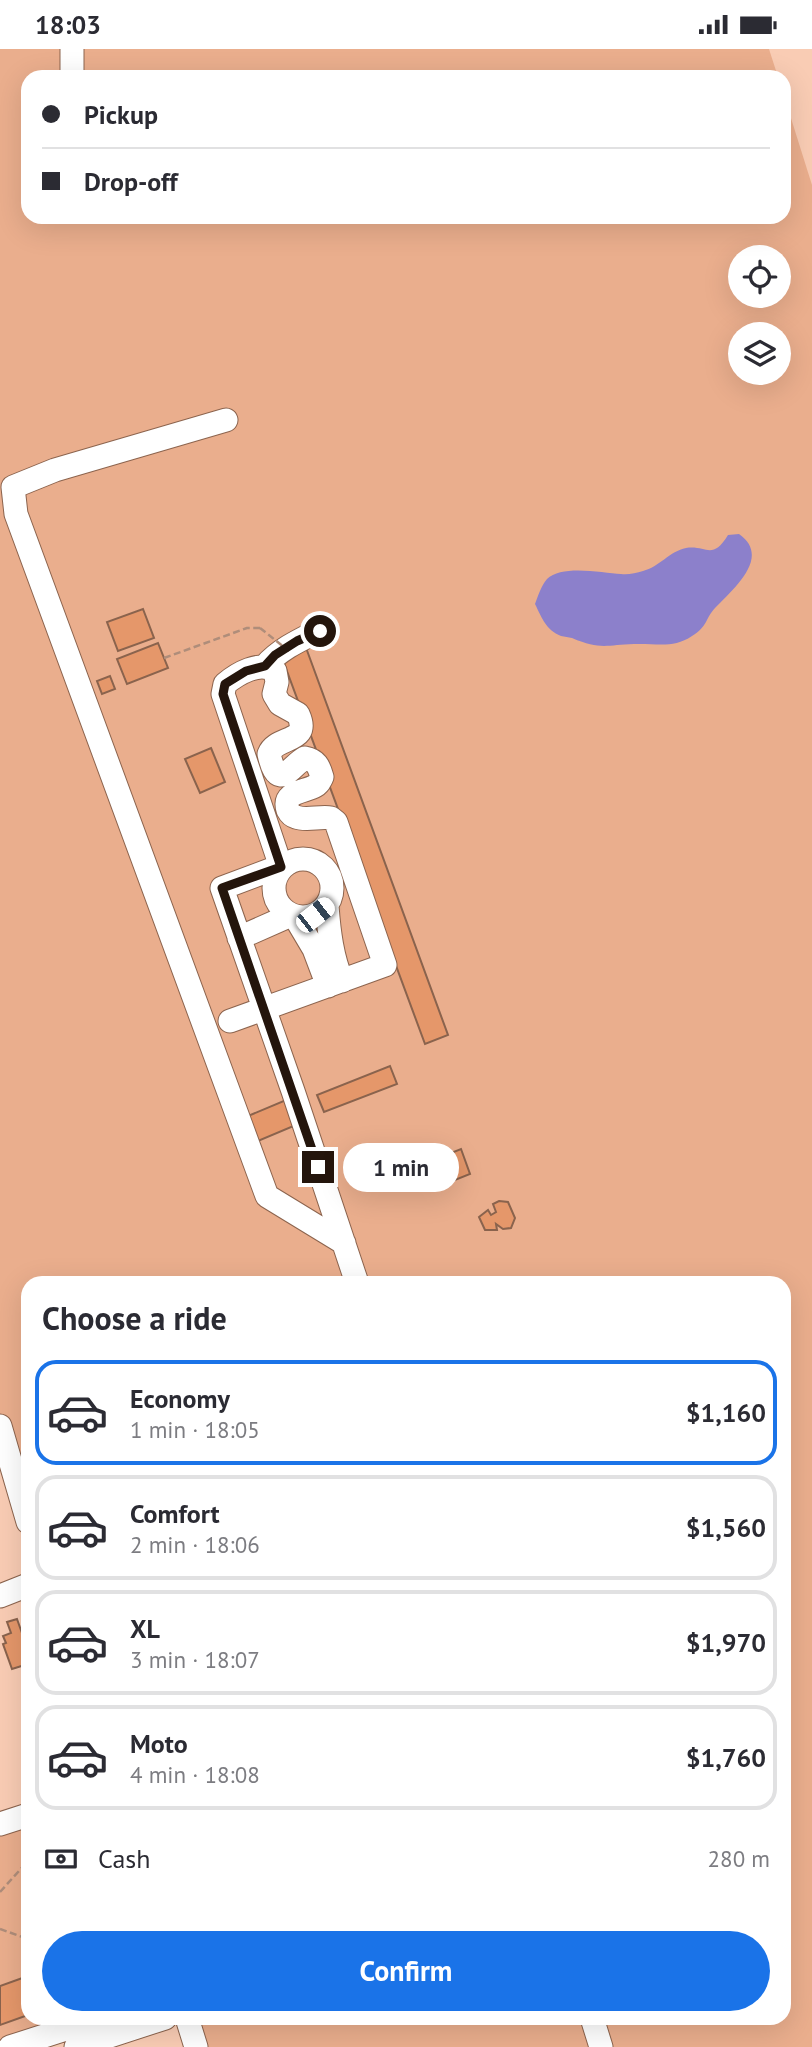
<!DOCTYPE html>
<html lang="en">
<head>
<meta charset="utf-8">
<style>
	:root { --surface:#fff; --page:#f2f2f3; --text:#2b2b33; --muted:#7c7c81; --line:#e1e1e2; --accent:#1a73e8 }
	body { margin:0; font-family:"PT Sans",sans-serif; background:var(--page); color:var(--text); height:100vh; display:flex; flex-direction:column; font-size:26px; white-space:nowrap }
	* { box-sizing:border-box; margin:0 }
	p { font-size:23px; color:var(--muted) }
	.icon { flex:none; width:38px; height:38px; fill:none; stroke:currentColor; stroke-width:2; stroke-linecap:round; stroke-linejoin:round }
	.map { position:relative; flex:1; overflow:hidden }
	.drawer { position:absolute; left:21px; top:1227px; width:770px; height:749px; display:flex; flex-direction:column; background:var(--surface); border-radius:21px; box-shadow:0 7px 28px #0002 }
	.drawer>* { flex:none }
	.banner { position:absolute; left:21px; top:21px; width:770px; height:154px; border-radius:21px; box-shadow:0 7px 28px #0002; display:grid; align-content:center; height:154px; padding:0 21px; background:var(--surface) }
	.fabs { position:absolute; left:728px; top:196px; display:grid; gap:14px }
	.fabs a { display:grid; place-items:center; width:63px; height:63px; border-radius:50%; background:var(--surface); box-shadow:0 7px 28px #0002; font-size:35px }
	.end { position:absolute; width:32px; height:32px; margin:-16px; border:9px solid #24150c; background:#fff; box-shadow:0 0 0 4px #fff }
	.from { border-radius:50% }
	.bubble { position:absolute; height:49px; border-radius:24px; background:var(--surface); box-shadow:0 7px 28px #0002; font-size:23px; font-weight:700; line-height:49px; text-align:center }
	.car { position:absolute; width:21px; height:42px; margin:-21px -10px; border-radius:9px; box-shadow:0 0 5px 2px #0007; background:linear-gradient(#fff 24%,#345 0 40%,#fff 0 76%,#345 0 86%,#fff 0) }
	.banner b { display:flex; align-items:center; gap:24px; height:66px; font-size:26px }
	.banner b+b { border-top:2px solid var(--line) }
	.banner i { width:18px; height:18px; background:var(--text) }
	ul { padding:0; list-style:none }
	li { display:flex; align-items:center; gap:21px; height:105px; margin:0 14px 10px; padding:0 7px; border:4px solid var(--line); border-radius:21px }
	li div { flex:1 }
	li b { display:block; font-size:26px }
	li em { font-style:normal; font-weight:700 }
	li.selected { border-color:var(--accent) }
	li>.icon { width:63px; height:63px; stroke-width:1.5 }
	h2 { padding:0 21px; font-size:32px; line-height:84px }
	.pay { display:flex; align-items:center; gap:18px; height:77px; padding:0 21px; font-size:26px }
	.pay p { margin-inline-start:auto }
	.cta { display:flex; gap:14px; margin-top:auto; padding:14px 21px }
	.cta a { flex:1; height:80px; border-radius:42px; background:var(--accent); color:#fff; font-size:28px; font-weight:700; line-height:80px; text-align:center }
	.status { display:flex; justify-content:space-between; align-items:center; height:49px; padding:0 35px; background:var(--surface); direction:ltr }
	.status svg { height:19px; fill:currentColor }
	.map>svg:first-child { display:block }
</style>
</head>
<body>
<div class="status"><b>18:03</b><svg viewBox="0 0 49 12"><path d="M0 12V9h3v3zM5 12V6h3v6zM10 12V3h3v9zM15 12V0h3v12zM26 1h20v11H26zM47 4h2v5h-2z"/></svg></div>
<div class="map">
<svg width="812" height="1998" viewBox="0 0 812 1998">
	<rect width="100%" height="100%" fill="#f9ccb4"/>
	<path fill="#eaae8d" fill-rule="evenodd" d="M 0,0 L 769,0 L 778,28 L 28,28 L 28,168 L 784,168 L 784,47 L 812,136 L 812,1998 L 196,1998 L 187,1969 L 784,1969 L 784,1234 L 28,1234 L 28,1475 L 0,1384 ZM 740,208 L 779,208 L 779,247 L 740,247 ZM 740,285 L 779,285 L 779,324 L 740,324 Z
		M 28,1776 L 28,1969 L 67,1969 L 0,1990 L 0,1784 Z"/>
	<path fill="#8c80cb" d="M 739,485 C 772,508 733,540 715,559 C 705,570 708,577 692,587 C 673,600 656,594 634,595 C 606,596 600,601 572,589 C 568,588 565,588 561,587 C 546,581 542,569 535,555 C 538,547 541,537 547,530 C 562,515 603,524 621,525 C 628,526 636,524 643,522 C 659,518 670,502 686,499 C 707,496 712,512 728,486 Z"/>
	<path fill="#e5976a" stroke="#8a634d" stroke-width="2" d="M 143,560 L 154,589 L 118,602 L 107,573 Z
		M 158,594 L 168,619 L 127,635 L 117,610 Z
		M 305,596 L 448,986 L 425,995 L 281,606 Z
		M 110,627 L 115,640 L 102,645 L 97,632 Z
		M 211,699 L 225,733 L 200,744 L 185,710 Z
		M 390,1017 L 397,1035 L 324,1063 L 317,1046 Z
		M 286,1051 L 296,1076 L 258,1092 L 248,1067 Z
		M 461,1100 L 470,1125 L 450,1133 L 441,1108 Z
		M 499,1152 L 508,1153 L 515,1169 L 511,1179 L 503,1180 L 496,1175 L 497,1181 L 485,1181 L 479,1168 L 488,1161 L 491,1166 L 496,1163 L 493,1155 Z
		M 17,1570 L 28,1601 L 28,1615 L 12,1620 L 3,1595 L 6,1594 L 3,1587 L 11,1584 L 7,1573 Z
		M 28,1927 L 28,1966 L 0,1976 L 0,1937 Z"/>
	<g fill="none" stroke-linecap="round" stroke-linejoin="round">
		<g stroke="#8c644e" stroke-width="25">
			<path id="minor" d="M 72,28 L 72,0
				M 226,371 L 55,421 L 13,438 L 16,465 L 267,1147 L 344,1194
				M 265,617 C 280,600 300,591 320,581
				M274 839a29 29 0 1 1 58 0a29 29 0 1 1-58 0Z
				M 286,815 L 222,839 L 293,1042 L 357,1234
				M 327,857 C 329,883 332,908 342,932
				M 295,868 L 314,900 L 328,937
				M 239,889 L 291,866
				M 230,972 L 385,916 L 336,773 L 331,769 C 320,767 306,772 296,768 C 292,767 290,765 288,761 C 282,742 305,743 315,737 C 320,734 319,733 322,728 C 319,717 316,711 305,709 C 290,717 278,745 269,705 C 276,686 312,695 298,665 L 280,655 L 274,645 L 277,633 L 275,622 C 260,611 237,625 225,635 L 223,645 L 281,818
				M 0,1377 L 28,1473
				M 0,1547 L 28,1536
				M 0,1775 L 28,1766
				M 187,1969 L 196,1998
				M 592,1969 L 601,1998
				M 10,1998 L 100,1969
				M 76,1998 L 165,1969"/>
		</g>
		<path stroke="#af8d7a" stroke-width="2.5" stroke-dasharray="7 3.5" stroke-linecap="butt" d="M 164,609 L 247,579 L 260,579
			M 0,1843 L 28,1812
			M 0,1880 L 28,1890"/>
		<use href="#minor" stroke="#fff" stroke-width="23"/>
		<path stroke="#af8d7a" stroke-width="2.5" stroke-dasharray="7 3.5" stroke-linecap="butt" d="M 260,579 L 289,602"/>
	</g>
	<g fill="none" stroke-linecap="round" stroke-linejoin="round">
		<path stroke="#24150c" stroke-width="9" d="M 318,1118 L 222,839 L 281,818 L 223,645 L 225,635 L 246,622 L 265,617 L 275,606 L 297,592 L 320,582"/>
	</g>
</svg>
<div class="fabs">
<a><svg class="icon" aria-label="locate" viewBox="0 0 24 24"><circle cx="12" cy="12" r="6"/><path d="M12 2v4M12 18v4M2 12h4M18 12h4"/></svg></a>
<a><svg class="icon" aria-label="layers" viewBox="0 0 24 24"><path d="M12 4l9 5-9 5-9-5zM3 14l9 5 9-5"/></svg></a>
</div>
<i class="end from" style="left:320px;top:582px"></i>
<i class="end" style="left:318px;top:1118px"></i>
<div class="bubble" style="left:343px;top:1094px;width:116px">1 min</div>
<i class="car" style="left:315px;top:866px;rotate:52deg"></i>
<div class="banner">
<b><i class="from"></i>Pickup</b>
<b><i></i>Drop-off</b>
</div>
<section class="drawer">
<h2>Choose a ride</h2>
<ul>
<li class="selected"><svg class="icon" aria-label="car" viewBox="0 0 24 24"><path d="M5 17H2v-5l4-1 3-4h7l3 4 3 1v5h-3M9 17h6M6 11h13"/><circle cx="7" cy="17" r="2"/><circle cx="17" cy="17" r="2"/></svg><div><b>Economy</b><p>1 min · 18:05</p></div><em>$1,160</em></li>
<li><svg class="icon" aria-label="car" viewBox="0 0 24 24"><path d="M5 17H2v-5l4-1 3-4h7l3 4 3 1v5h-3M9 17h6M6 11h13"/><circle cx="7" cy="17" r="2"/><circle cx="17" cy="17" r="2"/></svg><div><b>Comfort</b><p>2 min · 18:06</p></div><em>$1,560</em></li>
<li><svg class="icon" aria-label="car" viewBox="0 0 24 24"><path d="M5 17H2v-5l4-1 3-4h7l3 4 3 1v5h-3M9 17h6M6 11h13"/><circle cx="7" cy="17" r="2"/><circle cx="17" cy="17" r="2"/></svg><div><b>XL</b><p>3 min · 18:07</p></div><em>$1,970</em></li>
<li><svg class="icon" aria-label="car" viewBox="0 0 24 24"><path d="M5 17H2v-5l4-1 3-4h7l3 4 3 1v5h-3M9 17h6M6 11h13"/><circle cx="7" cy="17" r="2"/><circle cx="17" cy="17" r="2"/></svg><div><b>Moto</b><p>4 min · 18:08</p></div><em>$1,760</em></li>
</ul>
<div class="pay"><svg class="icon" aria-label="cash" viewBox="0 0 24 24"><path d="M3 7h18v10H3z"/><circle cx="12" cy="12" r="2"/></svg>Cash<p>280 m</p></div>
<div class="cta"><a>Confirm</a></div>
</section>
</div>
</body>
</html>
